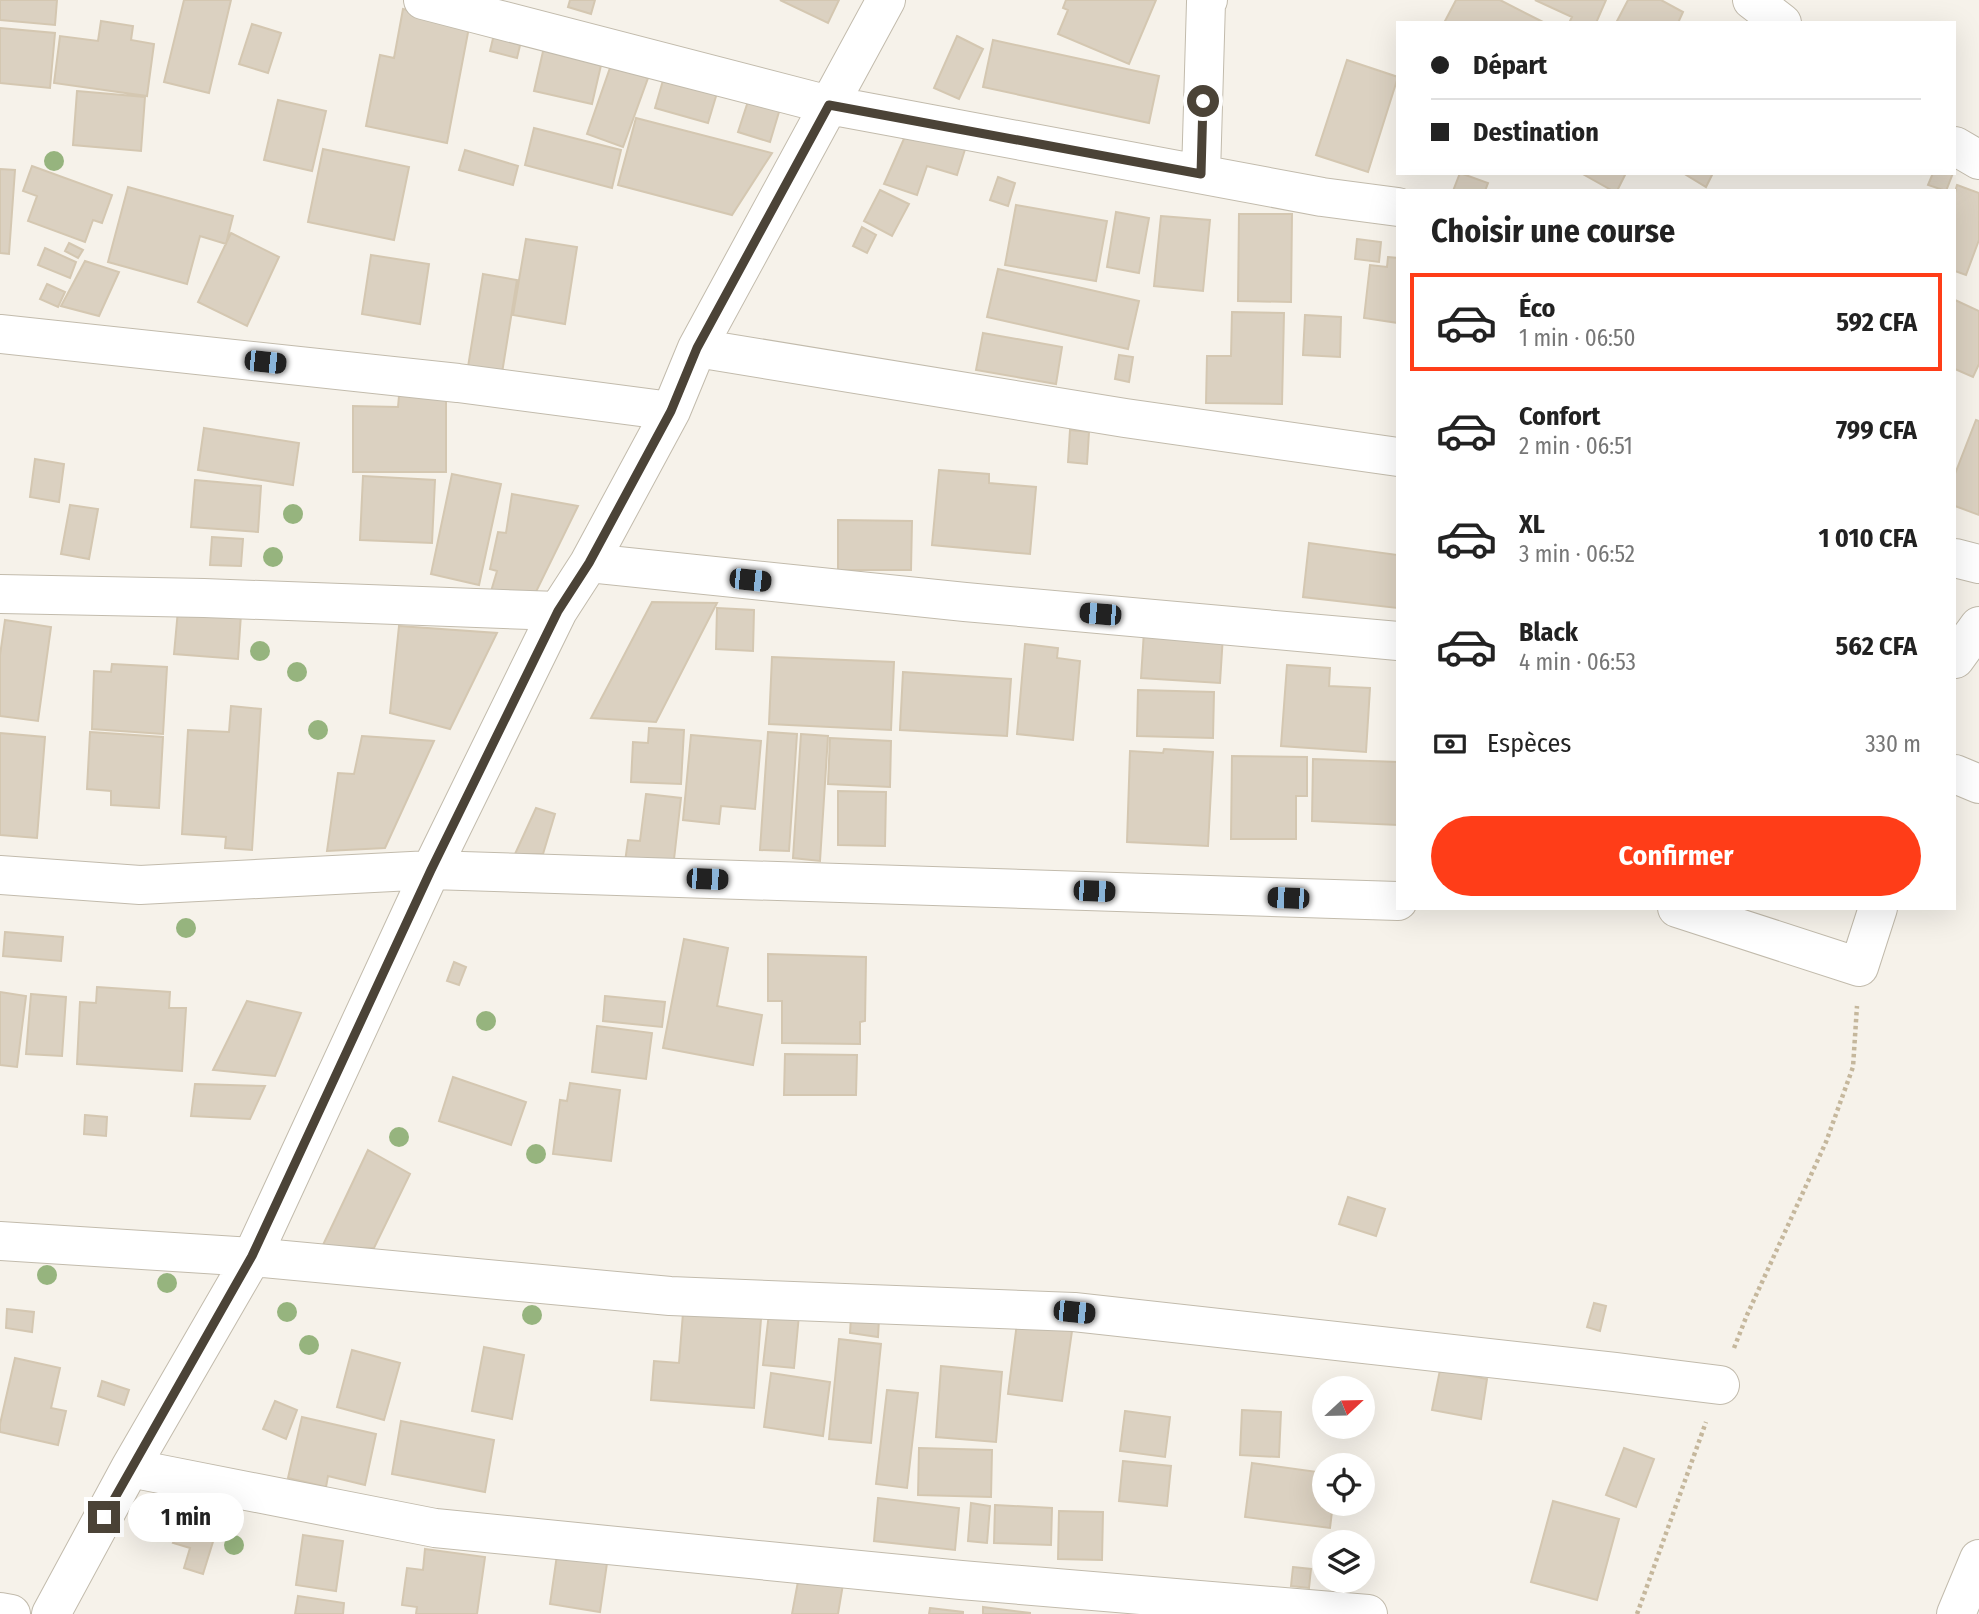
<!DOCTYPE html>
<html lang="fr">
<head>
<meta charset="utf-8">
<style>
	:root { --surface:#fff; --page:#f6f6f6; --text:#222; --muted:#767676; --line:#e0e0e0; --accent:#ff3d18 }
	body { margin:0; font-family:"Fira Sans Condensed",sans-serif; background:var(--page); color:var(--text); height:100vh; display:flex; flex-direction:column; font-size:26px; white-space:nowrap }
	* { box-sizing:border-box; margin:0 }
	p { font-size:23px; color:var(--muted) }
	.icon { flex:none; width:38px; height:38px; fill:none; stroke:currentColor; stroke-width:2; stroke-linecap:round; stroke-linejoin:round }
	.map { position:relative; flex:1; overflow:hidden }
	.panel { position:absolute; left:1396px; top:189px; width:560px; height:721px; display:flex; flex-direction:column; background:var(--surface); border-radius:0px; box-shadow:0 7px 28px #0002 }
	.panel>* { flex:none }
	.hud { position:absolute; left:1396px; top:21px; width:560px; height:154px; border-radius:0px; box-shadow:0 7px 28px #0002; display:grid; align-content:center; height:154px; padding:0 35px; background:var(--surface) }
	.needle { width:46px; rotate:68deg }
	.fabs { position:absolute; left:1312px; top:1376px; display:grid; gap:14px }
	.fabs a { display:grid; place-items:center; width:63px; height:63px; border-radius:50%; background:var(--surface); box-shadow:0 7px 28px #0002; font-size:35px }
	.end { position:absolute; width:32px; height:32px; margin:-16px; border:9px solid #4b4337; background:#fff; box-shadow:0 0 0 4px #fff }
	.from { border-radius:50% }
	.bubble { position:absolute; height:49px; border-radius:24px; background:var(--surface); box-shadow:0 7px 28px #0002; font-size:23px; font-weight:700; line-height:49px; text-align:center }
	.car { position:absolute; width:21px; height:42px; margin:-21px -10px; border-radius:9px; box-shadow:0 0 5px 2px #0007; background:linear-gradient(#222 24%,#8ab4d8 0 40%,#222 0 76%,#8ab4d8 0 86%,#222 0) }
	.hud b { display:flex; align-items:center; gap:24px; height:66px; font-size:26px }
	.hud b+b { border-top:2px solid var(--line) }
	.hud i { width:18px; height:18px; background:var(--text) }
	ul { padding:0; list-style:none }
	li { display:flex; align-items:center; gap:21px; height:98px; margin:0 14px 10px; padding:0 21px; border:4px solid transparent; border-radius:0px }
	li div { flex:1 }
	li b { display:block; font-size:26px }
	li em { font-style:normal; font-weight:700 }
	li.selected { border-color:var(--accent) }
	li>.icon { width:63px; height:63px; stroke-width:1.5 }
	h2 { padding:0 35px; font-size:32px; line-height:84px }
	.pay { display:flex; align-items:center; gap:18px; height:77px; padding:0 35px; font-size:26px }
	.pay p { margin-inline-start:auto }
	.action { display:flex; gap:14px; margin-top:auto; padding:14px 35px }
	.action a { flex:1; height:80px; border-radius:42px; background:var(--accent); color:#fff; font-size:28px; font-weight:700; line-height:80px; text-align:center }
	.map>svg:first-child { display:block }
</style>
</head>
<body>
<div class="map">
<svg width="1979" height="1614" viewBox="0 0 1979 1614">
	<rect width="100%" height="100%" fill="#f6f2ea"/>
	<path fill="#dbd1c1" stroke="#d4c7b1" stroke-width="2" d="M 0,0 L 57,0 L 55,25 L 0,20 Z
		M 184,0 L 231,0 L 209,93 L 164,82 Z
		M 570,0 L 595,0 L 591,14 L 568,7 Z
		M 780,0 L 839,0 L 828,23 Z
		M 1066,0 L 1156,0 L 1129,64 L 1058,34 L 1068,10 L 1063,8 Z
		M 1456,0 L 1500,0 L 1545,23 L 1444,23 Z
		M 1535,0 L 1606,0 L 1596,23 L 1569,23 L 1572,17 Z
		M 1628,0 L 1661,0 L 1683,12 L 1678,23 L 1616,23 Z
		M 403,9 L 470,22 L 447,143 L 366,126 L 380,55 L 394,58 Z
		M 101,21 L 133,26 L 131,40 L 154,44 L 147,96 L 54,83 L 60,36 L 98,41 Z
		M 252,24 L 281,33 L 268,73 L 239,64 Z
		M 0,28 L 55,33 L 50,88 L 0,83 Z
		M 495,30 L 522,37 L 517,58 L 490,51 Z
		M 957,36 L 983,49 L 959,99 L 934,88 Z
		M 993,40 L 1159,76 L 1149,123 L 983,87 Z
		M 544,47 L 602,61 L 592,104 L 534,91 Z
		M 1347,60 L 1398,77 L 1368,172 L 1316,155 Z
		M 611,65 L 648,78 L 623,147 L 587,134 Z
		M 664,77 L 717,93 L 708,123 L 655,108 Z
		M 77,91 L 145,97 L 141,151 L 73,145 Z
		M 751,92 L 782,102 L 770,142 L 738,132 Z
		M 278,100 L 326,111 L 312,171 L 264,160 Z
		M 636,118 L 772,153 L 732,215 L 618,185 Z
		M 910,125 L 967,143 L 957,175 L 927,166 L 917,195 L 884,184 Z
		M 534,128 L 621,150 L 612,188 L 525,165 Z
		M 323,149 L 409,167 L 394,240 L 308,222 Z
		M 465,150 L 518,166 L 513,185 L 459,170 Z
		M 32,166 L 112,195 L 102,223 L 93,220 L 85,242 L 28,221 L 37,196 L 23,191 Z
		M 0,169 L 15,170 L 9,254 L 0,253 Z
		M 1460,173 L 1488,183 L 1485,191 L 1453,191 Z
		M 1581,173 L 1626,173 L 1617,191 L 1613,191 Z
		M 1683,173 L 1713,173 L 1706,187 Z
		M 1933,173 L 1953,173 L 1946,191 L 1928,185 Z
		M 998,177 L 1015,183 L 1008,206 L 990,200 Z
		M 1957,185 L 1979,193 L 1979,240 L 1966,275 L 1955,271 L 1955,193 Z
		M 128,187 L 233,216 L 226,244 L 200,236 L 187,284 L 108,262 Z
		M 880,190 L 909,204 L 892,236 L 864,221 Z
		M 1016,205 L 1107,221 L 1096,281 L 1005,265 Z
		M 1116,212 L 1149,218 L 1139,273 L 1107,267 Z
		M 1239,214 L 1292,214 L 1291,302 L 1238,301 Z
		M 1161,216 L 1210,220 L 1203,291 L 1154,286 Z
		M 862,227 L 876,235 L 867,253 L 853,246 Z
		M 231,233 L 279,257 L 247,326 L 198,302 Z
		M 526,239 L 577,247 L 565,324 L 513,315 Z
		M 1357,239 L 1381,242 L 1379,262 L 1355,259 Z
		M 69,243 L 83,250 L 78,258 L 65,251 Z
		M 45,248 L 76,262 L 70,278 L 38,265 Z
		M 371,255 L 429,264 L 420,324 L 362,314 Z
		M 1388,257 L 1398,258 L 1398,323 L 1364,318 L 1370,265 L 1387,267 Z
		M 85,261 L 119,272 L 99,316 L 61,306 Z
		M 998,269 L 1139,301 L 1128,349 L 987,317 Z
		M 483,274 L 517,280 L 502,373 L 468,367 Z
		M 47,284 L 65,292 L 58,307 L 40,299 Z
		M 1955,300 L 1979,311 L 1979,364 L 1973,377 L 1955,369 Z
		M 1232,312 L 1284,313 L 1282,404 L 1206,403 L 1207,356 L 1231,356 Z
		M 1305,315 L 1341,317 L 1340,357 L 1303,355 Z
		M 983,333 L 1062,347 L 1056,384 L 976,370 Z
		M 1119,355 L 1133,357 L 1129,382 L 1115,379 Z
		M 399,396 L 446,396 L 446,472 L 353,472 L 353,406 L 398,407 Z
		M 1976,420 L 1979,421 L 1979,515 L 1955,506 L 1955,474 Z
		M 204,428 L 299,443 L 293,485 L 198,470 Z
		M 1070,430 L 1089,432 L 1087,464 L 1068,462 Z
		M 35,459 L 64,464 L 59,502 L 30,497 Z
		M 939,470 L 989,474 L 989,483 L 1036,487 L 1030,554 L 932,545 Z
		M 452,474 L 501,484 L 479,585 L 431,574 Z
		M 363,476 L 435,480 L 432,543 L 360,540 Z
		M 195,480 L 261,486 L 258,532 L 191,527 Z
		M 512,494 L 578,506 L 532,600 L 490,595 L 497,571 L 490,569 L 498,532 L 506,533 Z
		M 70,505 L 98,509 L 89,559 L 61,554 Z
		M 838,520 L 912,521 L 911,570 L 838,570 Z
		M 212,537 L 243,539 L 241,566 L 210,565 Z
		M 1309,543 L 1398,555 L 1397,608 L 1303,597 Z
		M 652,602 L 717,603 L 656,722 L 591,718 Z
		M 717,608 L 754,610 L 753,651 L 716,649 Z
		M 178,610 L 241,614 L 238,659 L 174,654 Z
		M 5,620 L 51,627 L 38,721 L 0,716 L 0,655 Z
		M 399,626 L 497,633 L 450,729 L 390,713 Z
		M 1144,631 L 1223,635 L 1220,683 L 1141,678 Z
		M 1025,644 L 1058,648 L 1057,658 L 1080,661 L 1073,740 L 1017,734 Z
		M 772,657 L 894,662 L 891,730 L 769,724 Z
		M 112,664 L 167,667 L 163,734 L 92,729 L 94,671 L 111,672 Z
		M 1287,665 L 1330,668 L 1329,686 L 1370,688 L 1366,752 L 1281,746 Z
		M 903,672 L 1011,679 L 1007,736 L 900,730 Z
		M 1138,690 L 1214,692 L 1213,738 L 1137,736 Z
		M 231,706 L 261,709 L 252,850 L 225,848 L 226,837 L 182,834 L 188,730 L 229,732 Z
		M 649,728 L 684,730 L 681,784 L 631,782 L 633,742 L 648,743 Z
		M 90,732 L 163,737 L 159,808 L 111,805 L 111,791 L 87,789 Z
		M 768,732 L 797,734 L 789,851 L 760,850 Z
		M 0,733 L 45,737 L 37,838 L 0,835 Z
		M 801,734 L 828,736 L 820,861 L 793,858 Z
		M 691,735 L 761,741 L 755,809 L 721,806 L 719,824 L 683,820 Z
		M 362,736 L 434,741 L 385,848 L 327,851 L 338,773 L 354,774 Z
		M 830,738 L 891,741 L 890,787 L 828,784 Z
		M 1164,749 L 1213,752 L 1208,846 L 1127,842 L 1130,751 L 1163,753 Z
		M 1232,756 L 1307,757 L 1307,796 L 1296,796 L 1296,839 L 1231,839 Z
		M 1313,759 L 1398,762 L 1398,825 L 1312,821 Z
		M 838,791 L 886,792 L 885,846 L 838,845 Z
		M 646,794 L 681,798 L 673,868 L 625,862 L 628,840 L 640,841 Z
		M 536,808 L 555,814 L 543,854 L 515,854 Z
		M 5,932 L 63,937 L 61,961 L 3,956 Z
		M 684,939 L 728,948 L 717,1006 L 762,1015 L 753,1065 L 663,1048 Z
		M 768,954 L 866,957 L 865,1021 L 860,1022 L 860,1044 L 782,1043 L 782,1001 L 768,1001 Z
		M 454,962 L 466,967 L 459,985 L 447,981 Z
		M 97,987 L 170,992 L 169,1008 L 186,1008 L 182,1071 L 77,1064 L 80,1002 L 96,1003 Z
		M 0,992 L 26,996 L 17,1067 L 0,1065 Z
		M 31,994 L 66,997 L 62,1056 L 26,1054 Z
		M 605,996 L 665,1002 L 662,1027 L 603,1021 Z
		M 247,1001 L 301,1013 L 275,1076 L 213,1070 Z
		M 597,1026 L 652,1033 L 646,1079 L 592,1072 Z
		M 785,1054 L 857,1055 L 856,1095 L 784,1095 Z
		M 453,1077 L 526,1102 L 511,1145 L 439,1121 Z
		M 570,1083 L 620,1090 L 611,1161 L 553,1154 L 560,1100 L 567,1101 Z
		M 195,1084 L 265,1086 L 250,1119 L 191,1116 Z
		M 85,1115 L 107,1117 L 106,1136 L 84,1134 Z
		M 368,1150 L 410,1174 L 374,1248 L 322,1247 Z
		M 1348,1197 L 1385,1209 L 1376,1236 L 1339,1224 Z
		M 1594,1303 L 1606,1306 L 1600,1331 L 1587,1327 Z
		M 7,1309 L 34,1312 L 32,1332 L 6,1328 Z
		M 683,1313 L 761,1319 L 754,1408 L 651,1400 L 654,1361 L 679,1363 Z
		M 769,1313 L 799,1315 L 794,1368 L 763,1365 Z
		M 851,1317 L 879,1319 L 878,1337 L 850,1333 Z
		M 1017,1323 L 1072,1331 L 1062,1401 L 1008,1394 Z
		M 839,1339 L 881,1344 L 871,1443 L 829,1439 Z
		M 484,1347 L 524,1355 L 512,1419 L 472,1411 Z
		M 352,1350 L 400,1363 L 384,1420 L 337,1407 Z
		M 15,1358 L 60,1368 L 51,1408 L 66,1411 L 58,1445 L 0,1432 L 0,1424 Z
		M 941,1366 L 1002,1372 L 996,1442 L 936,1437 Z
		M 1440,1370 L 1487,1379 L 1481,1419 L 1432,1410 Z
		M 771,1373 L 830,1382 L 823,1436 L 764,1427 Z
		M 102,1381 L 129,1390 L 124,1405 L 98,1396 Z
		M 887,1390 L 918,1393 L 907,1488 L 876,1484 Z
		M 275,1401 L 297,1410 L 286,1439 L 263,1429 Z
		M 1242,1410 L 1281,1412 L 1279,1457 L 1240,1455 Z
		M 1125,1411 L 1170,1417 L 1165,1457 L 1120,1451 Z
		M 302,1417 L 376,1434 L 365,1485 L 328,1476 L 326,1487 L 288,1478 Z
		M 401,1421 L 494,1440 L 485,1492 L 392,1474 Z
		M 919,1448 L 992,1450 L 991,1497 L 918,1495 Z
		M 1624,1448 L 1654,1459 L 1636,1507 L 1606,1495 Z
		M 1123,1461 L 1171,1466 L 1167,1506 L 1119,1501 Z
		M 1252,1463 L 1325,1473 L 1325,1503 L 1333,1503 L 1330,1528 L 1245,1517 Z
		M 199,1494 L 225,1503 L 203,1574 L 184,1568 L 190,1548 L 173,1543 Z
		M 878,1498 L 959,1508 L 955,1550 L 874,1541 Z
		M 1553,1501 L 1619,1519 L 1597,1600 L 1531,1582 Z
		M 971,1503 L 990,1506 L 987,1543 L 968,1541 Z
		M 995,1505 L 1052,1508 L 1051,1545 L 994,1543 Z
		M 1059,1511 L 1103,1512 L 1102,1560 L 1058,1559 Z
		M 303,1535 L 343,1541 L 336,1591 L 296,1585 Z
		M 425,1549 L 485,1557 L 477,1614 L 416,1614 L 417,1607 L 402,1605 L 407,1568 L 423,1570 Z
		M 557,1555 L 607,1563 L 600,1612 L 550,1604 Z
		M 1293,1567 L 1311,1569 L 1309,1588 L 1291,1586 Z
		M 799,1576 L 843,1584 L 838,1614 L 792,1614 Z
		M 298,1596 L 344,1603 L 343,1614 L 295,1614 Z
		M 983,1607 L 1030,1613 L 1030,1614 L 983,1614 Z
		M 930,1608 L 963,1612 L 963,1614 L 929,1614 Z"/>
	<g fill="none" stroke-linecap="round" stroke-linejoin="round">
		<g stroke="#c2bbac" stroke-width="40">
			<path id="street" d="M 423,0 L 829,105 L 1322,197 L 1398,207
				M 1752,0 L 1782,23
				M 1955,146 L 1979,160
				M 1201,174 L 1206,2 L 1208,0
				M 0,334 L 458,383 L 671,411
				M 697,348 L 1125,418 L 1398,457
				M 1955,558 L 1979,564
				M 589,563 L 965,602 L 1398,641
				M 0,594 L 204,598 L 558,611
				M 1955,659 L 1979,626
				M 1955,774 L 1979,784
				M 0,875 L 140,885 L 431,870 L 1398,901
				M 1677,908 L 1859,967 L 1878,908
				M 0,1241 L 252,1257 L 670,1296 L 1074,1312 L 1615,1372 L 1720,1385
				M 130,1468 L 435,1528 L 961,1580 L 1368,1614
				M 0,1612 L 11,1614
				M 51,1614 L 130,1468 L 252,1257 L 431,870 L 558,611 L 589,563 L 671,411 L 697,348 L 886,0
				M 1956,1614 L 1979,1559"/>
		</g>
		<path stroke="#c5b79c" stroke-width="4.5" stroke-dasharray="3.5 3.5" stroke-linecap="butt" d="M 1734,1348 L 1747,1315 L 1826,1142 L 1853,1067 L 1857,1006
			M 1637,1614 L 1706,1422"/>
		<use href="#street" stroke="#fff" stroke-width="38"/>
	</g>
	<g fill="#96b47e">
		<circle cx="54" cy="161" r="10"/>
		<circle cx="293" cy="514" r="10"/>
		<circle cx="273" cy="557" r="10"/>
		<circle cx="260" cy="651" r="10"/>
		<circle cx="297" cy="672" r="10"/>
		<circle cx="318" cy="730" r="10"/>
		<circle cx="186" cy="928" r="10"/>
		<circle cx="486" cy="1021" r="10"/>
		<circle cx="399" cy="1137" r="10"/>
		<circle cx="536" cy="1154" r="10"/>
		<circle cx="47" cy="1275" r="10"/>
		<circle cx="167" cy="1283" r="10"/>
		<circle cx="287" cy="1312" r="10"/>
		<circle cx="532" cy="1315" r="10"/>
		<circle cx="309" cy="1345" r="10"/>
		<circle cx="234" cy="1545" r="10"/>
	</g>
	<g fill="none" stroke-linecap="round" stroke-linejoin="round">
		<path stroke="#4b4337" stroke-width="9" d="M 104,1517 L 252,1256 L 431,870 L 558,611 L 589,563 L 671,411 L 697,348 L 829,105 L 1201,174 L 1203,101"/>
	</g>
</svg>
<div class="fabs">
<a><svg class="needle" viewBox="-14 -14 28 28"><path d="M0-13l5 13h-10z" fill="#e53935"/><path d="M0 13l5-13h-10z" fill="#767676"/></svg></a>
<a><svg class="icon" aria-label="locate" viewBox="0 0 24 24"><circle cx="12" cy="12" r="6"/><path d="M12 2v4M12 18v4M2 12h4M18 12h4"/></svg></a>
<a><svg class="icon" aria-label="layers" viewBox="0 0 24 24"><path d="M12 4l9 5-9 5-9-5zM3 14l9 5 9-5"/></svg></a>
</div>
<i class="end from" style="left:1203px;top:101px"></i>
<i class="end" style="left:104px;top:1517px"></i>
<div class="bubble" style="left:128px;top:1493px;width:116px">1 min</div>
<i class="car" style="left:265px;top:362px;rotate:96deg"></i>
<i class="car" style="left:750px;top:580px;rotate:96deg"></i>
<i class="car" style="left:1100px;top:614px;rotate:275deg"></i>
<i class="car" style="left:707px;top:879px;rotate:92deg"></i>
<i class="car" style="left:1094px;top:891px;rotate:92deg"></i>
<i class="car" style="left:1288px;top:898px;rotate:272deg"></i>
<i class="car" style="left:1074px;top:1312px;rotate:96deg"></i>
<div class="hud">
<b><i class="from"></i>Départ</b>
<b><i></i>Destination</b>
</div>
<section class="panel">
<h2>Choisir une course</h2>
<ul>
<li class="selected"><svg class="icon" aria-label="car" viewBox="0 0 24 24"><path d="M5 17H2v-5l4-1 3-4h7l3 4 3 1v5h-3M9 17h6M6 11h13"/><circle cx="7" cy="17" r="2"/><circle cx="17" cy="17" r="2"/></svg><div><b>Éco</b><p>1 min · 06:50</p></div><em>592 CFA</em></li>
<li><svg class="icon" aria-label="car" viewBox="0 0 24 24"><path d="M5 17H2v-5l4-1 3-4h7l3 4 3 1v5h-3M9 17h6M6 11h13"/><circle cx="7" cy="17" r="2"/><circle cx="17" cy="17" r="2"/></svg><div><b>Confort</b><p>2 min · 06:51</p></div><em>799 CFA</em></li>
<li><svg class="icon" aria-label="car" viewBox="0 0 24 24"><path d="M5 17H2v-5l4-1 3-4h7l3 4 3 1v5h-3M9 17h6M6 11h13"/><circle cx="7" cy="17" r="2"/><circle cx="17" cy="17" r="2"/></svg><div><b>XL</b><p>3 min · 06:52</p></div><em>1 010 CFA</em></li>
<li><svg class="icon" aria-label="car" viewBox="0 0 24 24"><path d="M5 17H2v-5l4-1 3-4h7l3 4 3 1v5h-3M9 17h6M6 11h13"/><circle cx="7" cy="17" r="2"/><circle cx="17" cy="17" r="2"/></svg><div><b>Black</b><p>4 min · 06:53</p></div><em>562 CFA</em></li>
</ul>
<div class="pay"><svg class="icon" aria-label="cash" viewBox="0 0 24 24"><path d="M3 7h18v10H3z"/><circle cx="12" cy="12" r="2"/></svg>Espèces<p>330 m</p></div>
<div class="action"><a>Confirmer</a></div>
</section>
</div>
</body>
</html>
